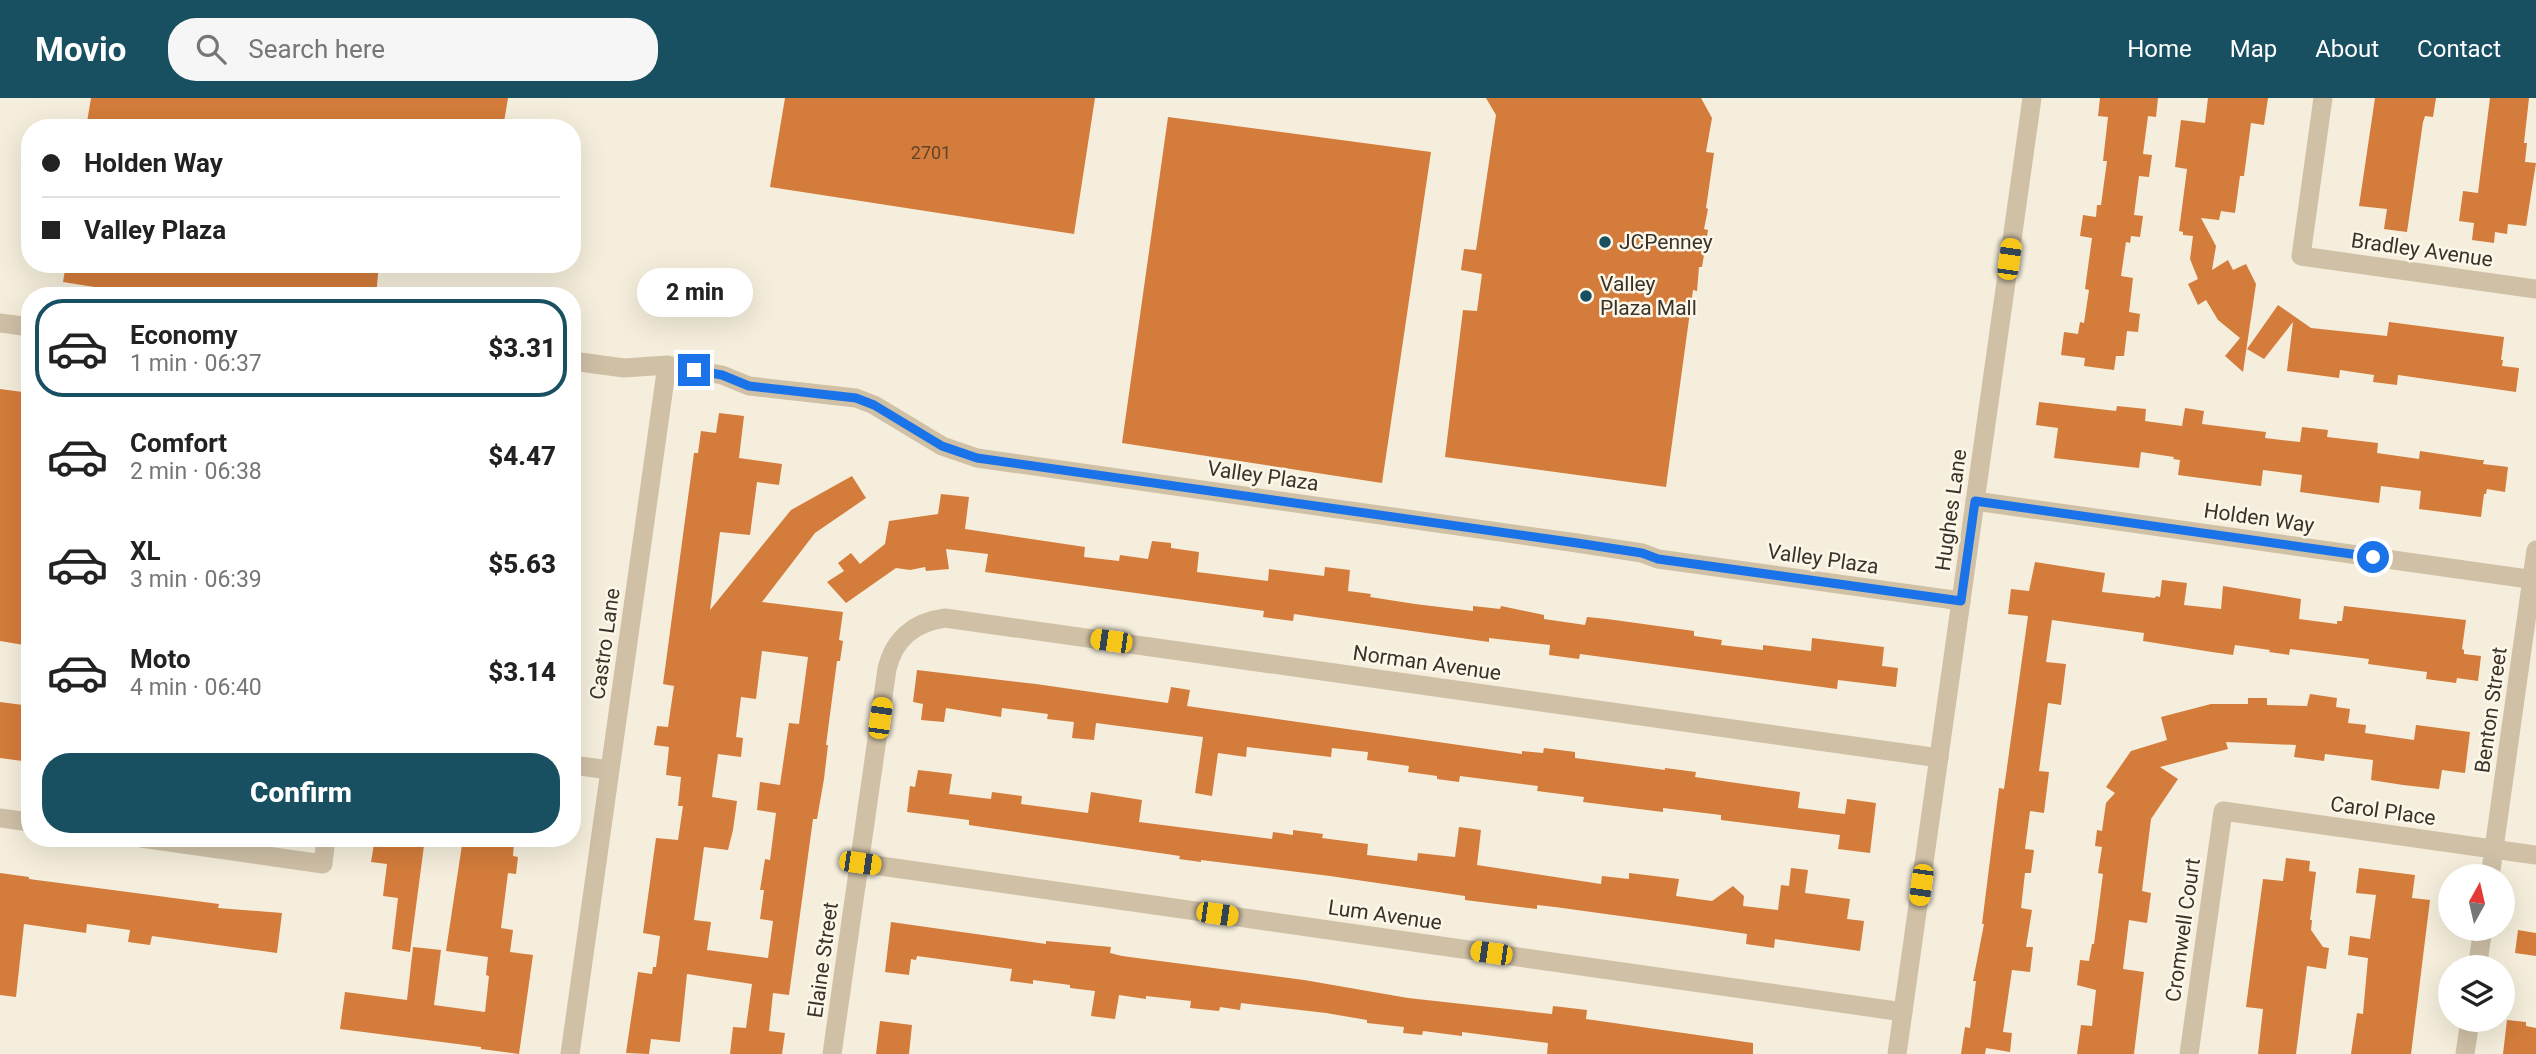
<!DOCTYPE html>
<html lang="en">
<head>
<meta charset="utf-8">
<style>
	:root { --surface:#fff; --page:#f6f6f6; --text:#222; --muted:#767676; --line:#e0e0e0; --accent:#184f61 }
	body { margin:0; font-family:Roboto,sans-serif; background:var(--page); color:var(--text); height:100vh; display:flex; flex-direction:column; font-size:26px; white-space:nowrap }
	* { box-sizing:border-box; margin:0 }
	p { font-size:23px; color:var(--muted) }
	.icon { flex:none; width:38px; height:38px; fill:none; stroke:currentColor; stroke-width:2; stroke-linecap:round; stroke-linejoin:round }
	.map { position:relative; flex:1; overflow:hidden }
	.sheet { position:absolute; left:21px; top:189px; width:560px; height:560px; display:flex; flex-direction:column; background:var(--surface); border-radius:28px; box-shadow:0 7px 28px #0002 }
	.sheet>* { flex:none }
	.hud { position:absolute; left:21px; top:21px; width:560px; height:154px; border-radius:28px; box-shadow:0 7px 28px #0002; display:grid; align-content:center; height:154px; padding:0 21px; background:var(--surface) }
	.needle { width:46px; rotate:8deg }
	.tools { position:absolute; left:2438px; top:766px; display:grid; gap:14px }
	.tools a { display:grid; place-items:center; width:77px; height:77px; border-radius:50%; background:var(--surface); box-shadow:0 7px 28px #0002; font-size:35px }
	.end { position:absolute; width:32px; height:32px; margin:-16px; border:9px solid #1a73e8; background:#fff; box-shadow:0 0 0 4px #fff }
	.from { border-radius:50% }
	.bubble { position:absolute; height:49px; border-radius:24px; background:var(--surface); box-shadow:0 7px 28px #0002; font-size:23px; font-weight:800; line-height:49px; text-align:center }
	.car { position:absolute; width:21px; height:42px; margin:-21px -10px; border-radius:9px; box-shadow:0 0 5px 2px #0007; background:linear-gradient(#f5c518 24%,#345 0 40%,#f5c518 0 76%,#345 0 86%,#f5c518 0) }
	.hud b { display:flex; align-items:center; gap:24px; height:66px; font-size:26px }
	.hud b+b { border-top:2px solid var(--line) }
	.hud i { width:18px; height:18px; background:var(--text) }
	ul { padding:12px 0 0; list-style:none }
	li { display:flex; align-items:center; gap:21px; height:98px; margin:0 14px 10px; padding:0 7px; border:4px solid transparent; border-radius:28px }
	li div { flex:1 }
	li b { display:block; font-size:26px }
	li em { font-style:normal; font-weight:800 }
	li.active { border-color:var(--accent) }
	li>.icon { width:63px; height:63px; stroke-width:1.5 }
	.action { display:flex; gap:14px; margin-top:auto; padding:14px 21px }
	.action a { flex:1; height:80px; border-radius:28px; background:var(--accent); color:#fff; font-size:28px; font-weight:800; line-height:80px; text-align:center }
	header { display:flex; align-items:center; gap:42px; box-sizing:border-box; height:98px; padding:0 35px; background:var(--accent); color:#fff }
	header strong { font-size:33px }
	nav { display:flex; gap:38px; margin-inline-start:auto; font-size:24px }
	.search { width:490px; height:63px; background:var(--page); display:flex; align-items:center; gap:18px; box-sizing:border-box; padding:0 24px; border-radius:28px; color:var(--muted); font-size:26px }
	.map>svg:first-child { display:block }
</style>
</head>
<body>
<header>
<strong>Movio</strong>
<div class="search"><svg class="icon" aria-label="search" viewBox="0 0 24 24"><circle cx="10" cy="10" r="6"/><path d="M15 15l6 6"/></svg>Search here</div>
<nav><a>Home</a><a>Map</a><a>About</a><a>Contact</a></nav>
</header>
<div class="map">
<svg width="2536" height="956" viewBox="0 0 2536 956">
	<rect width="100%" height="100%" fill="#f5eedc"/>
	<path fill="#d47c3b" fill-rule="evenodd" d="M 91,0 L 508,0 L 503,30 L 86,30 Z
		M 785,0 L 1095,0 L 1074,136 L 770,89 Z
		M 1486,0 L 1701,0 L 1712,20 L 1706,54 L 1714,55 L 1706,110 L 1708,111 L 1704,131 L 1708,132 L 1702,169 L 1699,169 L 1697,193 L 1693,192 L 1666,389 L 1445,359 L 1463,212 L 1477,213 L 1482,176 L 1461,172 L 1464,151 L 1476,152 L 1496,17 Z
		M 2100,0 L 2158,0 L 2156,19 L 2148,18 L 2143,56 L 2152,57 L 2149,79 L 2139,78 L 2134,117 L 2143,118 L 2140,139 L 2131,138 L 2130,145 L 2126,144 L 2121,178 L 2133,180 L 2129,214 L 2140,216 L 2138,234 L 2127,233 L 2124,258 L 2116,258 L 2114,272 L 2084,268 L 2085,260 L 2061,257 L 2064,234 L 2078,236 L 2080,224 L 2084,225 L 2089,192 L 2085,191 L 2092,140 L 2080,138 L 2083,117 L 2096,119 L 2097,107 L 2101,107 L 2107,63 L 2103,63 L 2108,19 L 2098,18 Z
		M 2208,0 L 2268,0 L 2264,27 L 2251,25 L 2244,78 L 2240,78 L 2235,115 L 2221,113 L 2219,122 L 2201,120 L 2216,148 L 2212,172 L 2228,162 L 2233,172 L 2246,166 L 2256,186 L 2243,274 L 2225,258 L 2240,240 L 2218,222 L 2206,202 L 2198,207 L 2188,186 L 2198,181 L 2190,161 L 2193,138 L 2183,137 L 2183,134 L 2179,133 L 2187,71 L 2175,69 L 2181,22 L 2205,25 Z
		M 2375,0 L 2436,0 L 2433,19 L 2425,18 L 2423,24 L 2407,134 L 2384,131 L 2387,111 L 2359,108 Z
		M 2490,0 L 2529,0 L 2524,45 L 2527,45 L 2525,64 L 2536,65 L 2526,128 L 2508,126 L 2507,136 L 2495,134 L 2494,145 L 2472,142 L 2474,125 L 2459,123 L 2463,93 L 2478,95 Z
		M 1168,19 L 1431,54 L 1382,385 L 1122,345 Z
		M 66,166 L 379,166 L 376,198 L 151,198 L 63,184 Z
		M 2278,207 L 2311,230 L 2387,238 L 2389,224 L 2504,239 L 2501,262 L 2503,262 L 2502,268 L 2519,270 L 2516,294 L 2398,277 L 2397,287 L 2373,284 L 2374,277 L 2340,272 L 2339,280 L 2287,273 L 2293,224 L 2264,261 L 2247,251 Z
		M 0,291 L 30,295 L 30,548 L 0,543 Z
		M 2039,304 L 2116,313 L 2117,308 L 2146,311 L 2145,323 L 2182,328 L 2185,310 L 2204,313 L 2202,326 L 2266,334 L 2265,340 L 2300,344 L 2302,329 L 2328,332 L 2327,339 L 2378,345 L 2377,355 L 2419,361 L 2420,353 L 2480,362 L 2484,362 L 2483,366 L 2508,369 L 2505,394 L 2487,391 L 2486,396 L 2484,396 L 2481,419 L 2419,411 L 2421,393 L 2381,388 L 2379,405 L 2300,394 L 2302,377 L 2263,372 L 2261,388 L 2178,377 L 2180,362 L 2173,361 L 2174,359 L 2141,354 L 2139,370 L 2054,360 L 2058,330 L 2036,327 Z
		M 719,315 L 744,318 L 739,360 L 782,366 L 779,387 L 757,384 L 750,437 L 720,434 L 710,512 L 791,412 L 852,378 L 866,400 L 815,435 L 762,504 L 843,514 L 839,542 L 843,543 L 840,563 L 837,563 L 826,647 L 828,647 L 824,681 L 817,721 L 813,721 L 789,897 L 773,895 L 769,933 L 785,935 L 782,956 L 730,956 L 733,929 L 746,930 L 752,886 L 687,876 L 680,944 L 651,941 L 649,956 L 626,955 L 638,874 L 652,876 L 653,869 L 656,869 L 660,838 L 643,835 L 656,740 L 678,742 L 683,708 L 678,708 L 681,679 L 666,677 L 669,649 L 654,647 L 657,628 L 668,629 L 674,588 L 663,586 L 694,355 L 698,355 L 701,333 L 716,335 ZM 762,553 L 808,559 L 799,626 L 789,625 L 780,687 L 760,684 L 757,712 L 776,715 L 770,762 L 765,761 L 760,792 L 764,792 L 760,821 L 773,823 L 768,860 L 707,852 L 711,824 L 694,822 L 704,749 L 728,752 L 733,732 L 737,703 L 712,699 L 718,656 L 741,659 L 743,640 L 736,639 L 741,599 L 756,601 Z
		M 941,396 L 969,399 L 965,431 L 1085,449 L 1084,459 L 1119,463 L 1120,457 L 1148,461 L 1152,443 L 1171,445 L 1171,450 L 1199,454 L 1197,474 L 1268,483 L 1269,471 L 1324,478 L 1325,469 L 1350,472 L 1348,493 L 1371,496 L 1370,499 L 1415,506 L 1473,513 L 1473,508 L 1500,511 L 1501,508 L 1544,517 L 1544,521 L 1585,527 L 1587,519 L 1607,521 L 1694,533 L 1694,538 L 1722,542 L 1721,547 L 1763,552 L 1763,547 L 1811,553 L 1812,540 L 1884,549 L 1882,568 L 1898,570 L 1896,589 L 1838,582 L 1837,591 L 1580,556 L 1579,561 L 1549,557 L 1550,547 L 1489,540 L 1489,544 L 1294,516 L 1293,523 L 1263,519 L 1264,513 L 985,474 L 988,456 L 946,451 L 949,471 L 926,473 L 925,469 L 910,472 L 896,470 L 846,505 L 827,484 L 844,473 L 838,465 L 851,455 L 860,466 L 885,446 L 889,423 L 938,416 Z
		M 2035,464 L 2105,475 L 2102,494 L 2155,500 L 2156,498 L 2160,499 L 2162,482 L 2187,485 L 2184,507 L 2221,511 L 2223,488 L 2301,501 L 2299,521 L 2337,526 L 2337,523 L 2342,523 L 2344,508 L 2466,522 L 2462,551 L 2464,552 L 2464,556 L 2481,558 L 2478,583 L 2457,580 L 2456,585 L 2426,581 L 2427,574 L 2368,566 L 2369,561 L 2290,551 L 2289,557 L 2269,554 L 2270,552 L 2235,547 L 2233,557 L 2212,554 L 2143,543 L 2144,535 L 2052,522 L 2046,564 L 2066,566 L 2061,607 L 2048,605 L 2039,673 L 2049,674 L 2044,715 L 2030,713 L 2025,751 L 2034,752 L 2031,775 L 2025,775 L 2021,810 L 2032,812 L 2026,849 L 2033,849 L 2030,874 L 2012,872 L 2003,934 L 2012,935 L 2010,954 L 1986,950 L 1985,956 L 1961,956 L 1965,929 L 1970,930 L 1976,883 L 1973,883 L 1984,826 L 1982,826 L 1999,690 L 2004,691 L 2028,518 L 2008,516 L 2011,491 L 2029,493 Z
		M 917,572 L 1036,586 L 1168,605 L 1171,589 L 1190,592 L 1187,608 L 1522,656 L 1522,653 L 1543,655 L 1544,650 L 1575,654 L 1575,660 L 1665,672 L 1665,670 L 1696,674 L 1695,679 L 1800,694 L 1798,710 L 1845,716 L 1847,701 L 1876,705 L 1870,755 L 1838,751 L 1840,737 L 1721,722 L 1721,717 L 1663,710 L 1663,714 L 1583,704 L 1584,699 L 1537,693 L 1538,688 L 1460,678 L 1459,684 L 1437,681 L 1437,678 L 1408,674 L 1409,668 L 1367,662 L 1368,654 L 1332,650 L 1331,659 L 1247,649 L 1246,659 L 1218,655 L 1212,698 L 1195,695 L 1203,639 L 1096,625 L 1094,642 L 1072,640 L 1074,624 L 1047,621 L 1048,616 L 1002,610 L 1001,619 L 946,610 L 944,624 L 921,622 L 923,606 L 913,604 Z
		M 2310,596 L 2337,600 L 2336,609 L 2350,611 L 2348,625 L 2366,627 L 2365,635 L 2414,642 L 2416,627 L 2470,634 L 2465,675 L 2442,672 L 2439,691 L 2403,687 L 2371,682 L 2373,662 L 2325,656 L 2324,663 L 2294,659 L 2296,647 L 2226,644 L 2228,651 L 2160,669 L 2178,681 L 2151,721 L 2142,793 L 2151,795 L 2147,825 L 2129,822 L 2123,871 L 2144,874 L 2134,956 L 2077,956 L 2081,927 L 2092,928 L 2096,892 L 2077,887 L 2080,862 L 2089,863 L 2092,846 L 2094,846 L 2103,776 L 2098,775 L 2102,749 L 2095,748 L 2097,732 L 2102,733 L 2106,705 L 2115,695 L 2106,689 L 2131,653 L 2167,642 L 2161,619 L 2211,606 L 2248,606 L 2248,600 L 2267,600 L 2267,607 L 2307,608 Z
		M 0,604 L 23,607 L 21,625 L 30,626 L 30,664 L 0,660 Z
		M 918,672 L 952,676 L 949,696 L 991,701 L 992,694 L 1022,698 L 1021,706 L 1088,715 L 1091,694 L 1142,702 L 1139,724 L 1272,741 L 1273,734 L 1293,737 L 1293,732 L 1323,736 L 1322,740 L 1368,746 L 1367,757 L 1417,763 L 1418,755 L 1455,759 L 1459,729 L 1481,732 L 1477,767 L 1601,786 L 1602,778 L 1629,781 L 1629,775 L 1679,781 L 1676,798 L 1712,803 L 1733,788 L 1744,798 L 1743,808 L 1778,812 L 1781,787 L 1789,788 L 1791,770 L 1808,772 L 1805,795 L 1850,801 L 1847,821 L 1864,823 L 1860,853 L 1775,841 L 1774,850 L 1746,846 L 1747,836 L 1686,827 L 1555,809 L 1537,807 L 1537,811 L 1465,802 L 1465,798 L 1330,778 L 1201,762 L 1201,764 L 1179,761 L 1180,758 L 969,727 L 969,722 L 907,714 L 910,688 L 915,689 Z
		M 375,740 L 425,740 L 410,854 L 392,851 L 398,800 L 383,798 L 387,766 L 371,764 Z
		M 463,740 L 514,744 L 513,758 L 518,759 L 516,776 L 508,775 L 501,830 L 513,832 L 510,854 L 533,857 L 519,956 L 481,951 L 481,949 L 340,931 L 345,894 L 407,902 L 413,849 L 441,852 L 434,907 L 485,914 L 489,878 L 486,877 L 488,859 L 446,853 Z
		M 2286,760 L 2310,763 L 2309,773 L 2316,774 L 2310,822 L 2312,822 L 2311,832 L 2323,849 L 2329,850 L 2326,871 L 2307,868 L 2296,956 L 2258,956 L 2263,911 L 2246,909 L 2263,781 L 2283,783 Z
		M 2359,770 L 2415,777 L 2412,800 L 2430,802 L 2411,956 L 2351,956 L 2357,915 L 2363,916 L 2368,860 L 2348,857 L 2350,838 L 2370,841 L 2376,797 L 2356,795 Z
		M 0,775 L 29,779 L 29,781 L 219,806 L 218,810 L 282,815 L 277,855 L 152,838 L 150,847 L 128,844 L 130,832 L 87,826 L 86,835 L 24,826 L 16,899 L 0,897 Z
		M 891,824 L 1046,846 L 1046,843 L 1111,849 L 1110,855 L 1122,858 L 1304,882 L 1408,900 L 1552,916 L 1553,908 L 1587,912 L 1586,921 L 1753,945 L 1753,956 L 1547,956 L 1548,945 L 1462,934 L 1462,938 L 1423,933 L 1422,937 L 1403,935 L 1404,929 L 1367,925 L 1367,922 L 1326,915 L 1241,905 L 1240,912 L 1220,909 L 1219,913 L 1190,910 L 1191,903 L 1146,898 L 1146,901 L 1119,897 L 1115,921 L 1091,918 L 1095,893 L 1070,890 L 1070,887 L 1033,882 L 1033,886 L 1010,883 L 1012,871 L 917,858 L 916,862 L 911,861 L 909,877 L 885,874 Z
		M 2518,832 L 2536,835 L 2536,858 L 2515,855 Z
		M 2507,922 L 2526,924 L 2526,928 L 2536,930 L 2536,956 L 2503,956 Z
		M 880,923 L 912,927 L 909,956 L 876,956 Z"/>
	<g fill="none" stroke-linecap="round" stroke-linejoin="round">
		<path stroke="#cfc0a6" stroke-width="19" d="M 2323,0 L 2301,158 L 2536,191
			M 0,225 L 30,229
			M 572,263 L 624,270 L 667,267 L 722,277 L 749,288 L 856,300 L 874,307 L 942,348 L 977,360 L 1577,445 L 1642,455 L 1658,461 L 1961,503
			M 1975,403 L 2536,482
			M 572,667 L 610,672
			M 0,720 L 30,724
			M 141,740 L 323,766 L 326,740
			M 860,765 L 1903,914
			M 2490,779 L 2536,452
			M 2477,870 L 2483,831
			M 570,956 L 667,267
			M 832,956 L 887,571 C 894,540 915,524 945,520 L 1939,660
			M 2189,956 L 2223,713 L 2536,757
			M 2465,956 L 2470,922"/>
		<path stroke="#cfc0a6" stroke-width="19" d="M 1897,956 L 2032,0"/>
	</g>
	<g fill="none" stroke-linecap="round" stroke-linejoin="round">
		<path stroke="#1a73e8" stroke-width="9" d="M 694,272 L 722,277 L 749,288 L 856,300 L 874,307 L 942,348 L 977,360 L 1577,445 L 1642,455 L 1658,461 L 1961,503 L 1975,403 L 2373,459"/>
	</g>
	<g fill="#184f61" stroke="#fcf7e9" stroke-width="2.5">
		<circle cx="1605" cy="144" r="7"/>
		<circle cx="1586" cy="198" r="7"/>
	</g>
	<g text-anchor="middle" stroke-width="5" stroke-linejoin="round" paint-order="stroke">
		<g font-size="18" fill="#60442d">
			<text x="931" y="61">2701</text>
		</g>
		<g font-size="21" fill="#3a3128" stroke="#fcf7e9" text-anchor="start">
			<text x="1619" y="151">JCPenney</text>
			<text x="1600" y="193">Valley<tspan x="1600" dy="24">Plaza Mall</tspan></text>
		</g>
		<g font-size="21" fill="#3a3128" stroke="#fcf7e9">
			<text transform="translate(2422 152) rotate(8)" y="7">Bradley Avenue</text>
			<text transform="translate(1263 378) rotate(8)" y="7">Valley Plaza</text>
			<text transform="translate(1951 412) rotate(-82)" y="7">Hughes Lane</text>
			<text transform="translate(2259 420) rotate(8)" y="7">Holden Way</text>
			<text transform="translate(1823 461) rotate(8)" y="7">Valley Plaza</text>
			<text transform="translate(605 546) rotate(-82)" y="7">Castro Lane</text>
			<text transform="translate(1427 565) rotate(8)" y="7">Norman Avenue</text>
			<text transform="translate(2491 612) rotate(-82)" y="7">Benton Street</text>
			<text transform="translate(2383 713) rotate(8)" y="7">Carol Place</text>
			<text transform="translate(1385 817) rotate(8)" y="7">Lum Avenue</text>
			<text transform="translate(2183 832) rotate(-82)" y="7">Cromwell Court</text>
			<text transform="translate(823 862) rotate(-82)" y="7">Elaine Street</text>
		</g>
	</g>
</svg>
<div class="tools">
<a><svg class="needle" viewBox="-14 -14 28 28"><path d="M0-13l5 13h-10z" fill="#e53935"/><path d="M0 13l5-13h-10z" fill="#767676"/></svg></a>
<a><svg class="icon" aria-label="layers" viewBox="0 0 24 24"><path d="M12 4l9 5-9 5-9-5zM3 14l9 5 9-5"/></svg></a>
</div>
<i class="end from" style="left:2373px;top:459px"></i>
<i class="end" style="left:694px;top:272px"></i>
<div class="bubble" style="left:637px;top:170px;width:116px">2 min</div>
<i class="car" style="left:2009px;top:161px;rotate:8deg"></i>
<i class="car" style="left:1111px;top:543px;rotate:278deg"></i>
<i class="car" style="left:880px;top:620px;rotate:8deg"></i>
<i class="car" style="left:860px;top:765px;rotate:98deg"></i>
<i class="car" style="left:1921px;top:787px;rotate:188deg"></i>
<i class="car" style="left:1217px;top:816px;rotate:98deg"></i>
<i class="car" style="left:1491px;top:855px;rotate:278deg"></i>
<div class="hud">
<b><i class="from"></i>Holden Way</b>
<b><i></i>Valley Plaza</b>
</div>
<section class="sheet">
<ul>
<li class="active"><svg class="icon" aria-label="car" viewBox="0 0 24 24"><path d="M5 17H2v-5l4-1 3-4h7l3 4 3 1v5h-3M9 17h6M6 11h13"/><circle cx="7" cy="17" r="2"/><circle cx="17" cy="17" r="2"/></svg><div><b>Economy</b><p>1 min · 06:37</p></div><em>$3.31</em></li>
<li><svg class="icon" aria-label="car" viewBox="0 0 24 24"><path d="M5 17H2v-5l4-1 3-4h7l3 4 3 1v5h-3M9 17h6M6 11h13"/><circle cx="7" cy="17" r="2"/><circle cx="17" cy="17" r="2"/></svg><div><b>Comfort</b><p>2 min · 06:38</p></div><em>$4.47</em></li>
<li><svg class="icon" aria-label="car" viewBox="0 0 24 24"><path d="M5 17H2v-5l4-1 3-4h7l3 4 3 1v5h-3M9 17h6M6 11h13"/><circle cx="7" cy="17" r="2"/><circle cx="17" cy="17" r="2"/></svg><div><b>XL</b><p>3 min · 06:39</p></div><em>$5.63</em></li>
<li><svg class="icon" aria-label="car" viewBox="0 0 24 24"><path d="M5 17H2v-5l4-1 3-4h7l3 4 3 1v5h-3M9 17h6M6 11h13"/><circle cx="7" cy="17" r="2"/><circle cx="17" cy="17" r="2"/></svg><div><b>Moto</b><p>4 min · 06:40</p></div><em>$3.14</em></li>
</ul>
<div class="action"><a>Confirm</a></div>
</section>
</div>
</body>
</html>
